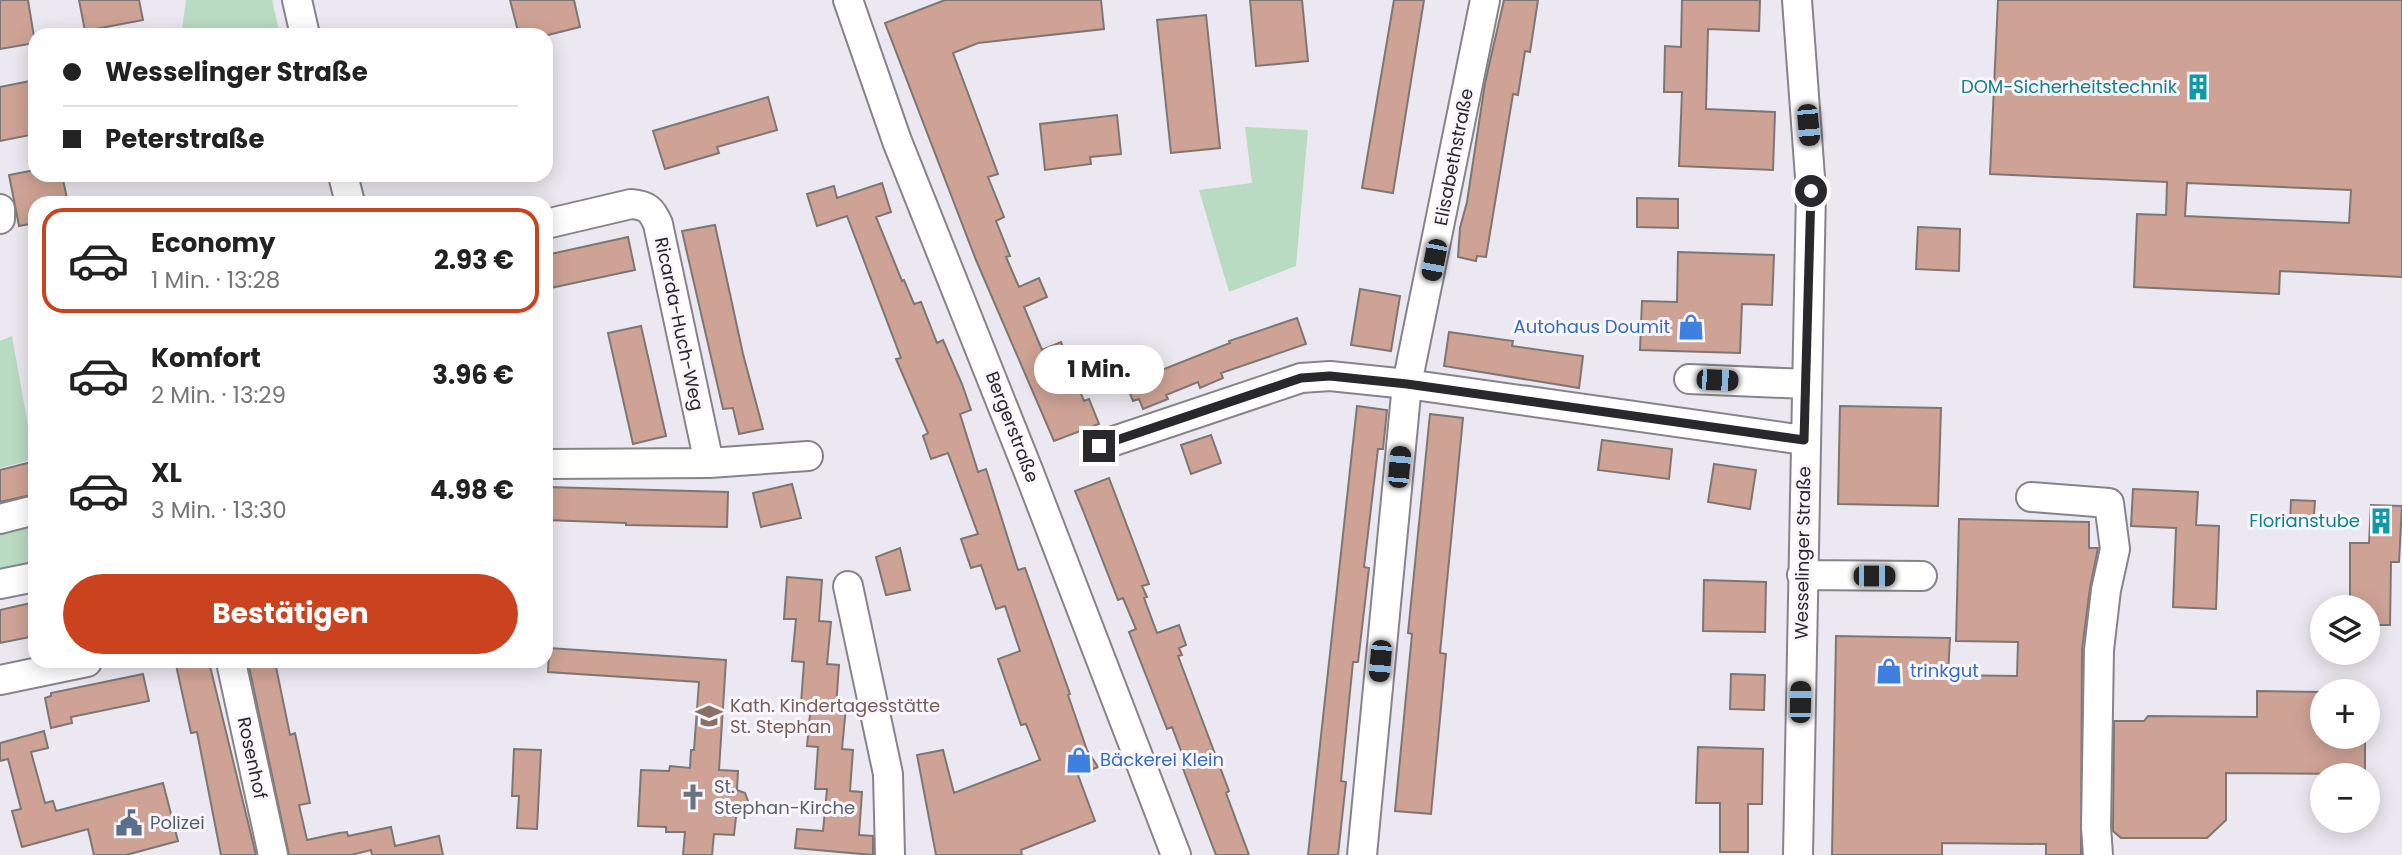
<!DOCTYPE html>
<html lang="de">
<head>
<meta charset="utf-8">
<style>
	:root { --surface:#fff; --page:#f2f2f2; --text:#222; --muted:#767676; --line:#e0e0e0; --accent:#cb421e }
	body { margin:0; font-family:Poppins,sans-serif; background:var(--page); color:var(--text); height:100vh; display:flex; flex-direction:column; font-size:26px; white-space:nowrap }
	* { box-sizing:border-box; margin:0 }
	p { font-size:23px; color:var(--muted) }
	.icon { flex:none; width:38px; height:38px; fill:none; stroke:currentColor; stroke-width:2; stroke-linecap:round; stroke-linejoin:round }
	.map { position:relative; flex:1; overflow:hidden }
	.side { position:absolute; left:28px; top:196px; width:525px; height:472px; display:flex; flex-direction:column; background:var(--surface); border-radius:21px; box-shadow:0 4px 18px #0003 }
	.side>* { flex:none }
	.banner { position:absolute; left:28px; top:28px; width:525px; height:154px; border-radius:21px; box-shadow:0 4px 18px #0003; display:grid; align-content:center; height:154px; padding:0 35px; background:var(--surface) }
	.tools { position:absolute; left:2310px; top:595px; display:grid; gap:14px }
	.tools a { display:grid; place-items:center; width:70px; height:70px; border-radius:50%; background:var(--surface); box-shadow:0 4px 18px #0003; font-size:35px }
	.end { position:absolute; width:32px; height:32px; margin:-16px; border:9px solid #29282b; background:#fff; box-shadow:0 0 0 4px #fff }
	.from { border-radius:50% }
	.bubble { position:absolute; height:49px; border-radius:24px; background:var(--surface); box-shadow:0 4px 18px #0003; font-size:23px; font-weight:700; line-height:49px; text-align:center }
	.car { position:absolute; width:21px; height:42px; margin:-21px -10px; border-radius:9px; box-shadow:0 0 5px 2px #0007; background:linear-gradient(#222 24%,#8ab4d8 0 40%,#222 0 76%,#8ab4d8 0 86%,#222 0) }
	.banner b { display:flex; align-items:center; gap:24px; height:66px; font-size:26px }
	.banner b+b { border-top:2px solid var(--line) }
	.banner i { width:18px; height:18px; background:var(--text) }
	ul { padding:12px 0 0; list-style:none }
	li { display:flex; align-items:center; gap:21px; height:105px; margin:0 14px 10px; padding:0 21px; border:4px solid transparent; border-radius:21px }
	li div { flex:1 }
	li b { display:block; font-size:26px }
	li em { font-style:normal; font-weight:700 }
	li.current { border-color:var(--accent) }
	li>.icon { width:63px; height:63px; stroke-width:1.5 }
	.cta { display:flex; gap:14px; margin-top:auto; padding:14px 35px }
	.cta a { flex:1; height:80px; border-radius:42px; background:var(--accent); color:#fff; font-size:28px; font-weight:700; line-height:80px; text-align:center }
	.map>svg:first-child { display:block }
</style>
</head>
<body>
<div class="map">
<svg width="2402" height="855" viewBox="0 0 2402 855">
	<rect width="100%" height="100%" fill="#ece8f1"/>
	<path fill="#b9dbc2" d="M 186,0 L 272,0 L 280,35 L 181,35 Z
		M 1245,127 L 1308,130 L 1296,266 L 1229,292 L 1199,190 L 1252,183 Z
		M 12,336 L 34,459 L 0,468 L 0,341 Z
		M 35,515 L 35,574 L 4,581 L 0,567 L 0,524 Z"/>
	<path fill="#cea395" stroke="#7e7673" stroke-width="2" fill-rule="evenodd" d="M 0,0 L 28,0 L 35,43 L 0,49 Z
		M 79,0 L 139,0 L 143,20 L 85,31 Z
		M 510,0 L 574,0 L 580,27 L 548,35 L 519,35 Z
		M 945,0 L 1101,0 L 1104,29 L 978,43 L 953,53 L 998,174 L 988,177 L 1004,217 L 996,221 L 1010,256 L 1006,257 L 1019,287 L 1039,278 L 1047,297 L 1024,307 L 1042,350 L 1061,342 L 1084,401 L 1089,399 L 1099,424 L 1054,441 L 976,260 L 885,23 Z
		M 1250,0 L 1302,0 L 1308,61 L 1256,66 Z
		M 1394,0 L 1424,0 L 1393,193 L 1362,188 Z
		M 1504,0 L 1538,0 L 1530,52 L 1525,51 L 1518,95 L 1513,94 L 1486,257 L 1477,256 L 1476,261 L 1458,257 L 1460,228 L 1467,202 L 1485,83 Z
		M 1682,0 L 1760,0 L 1759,31 L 1708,29 L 1706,109 L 1775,112 L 1773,170 L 1679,166 L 1682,92 L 1664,92 L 1665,46 L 1681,47 Z
		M 1998,0 L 2402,0 L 2402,277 L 2280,271 L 2279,294 L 2134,287 L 2137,214 L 2166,215 L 2167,182 L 1990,174 ZM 2187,183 L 2351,190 L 2349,223 L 2185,216 Z
		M 1206,15 L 1220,148 L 1171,153 L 1157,20 Z
		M 35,80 L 35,134 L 0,141 L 0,87 Z
		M 768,97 L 777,130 L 717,147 L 719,153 L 665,169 L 653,131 Z
		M 1117,115 L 1121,154 L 1090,157 L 1091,164 L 1045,170 L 1040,124 Z
		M 35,170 L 35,175 L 62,175 L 68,203 L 35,203 L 35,223 L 19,226 L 9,175 Z
		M 882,183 L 891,212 L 876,217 L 902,281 L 904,280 L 914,304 L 921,302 L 937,343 L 943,340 L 962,384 L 971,410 L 960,414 L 978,472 L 986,469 L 1018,570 L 1025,568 L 1070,694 L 1068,695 L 1087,750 L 1098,767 L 1078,775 L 1095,821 L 1021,850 L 1022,855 L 936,855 L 917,755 L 943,750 L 954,793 L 1040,760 L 1026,724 L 1021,725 L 998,659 L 1020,651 L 1005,606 L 996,609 L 981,565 L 971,568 L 961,539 L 978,534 L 948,453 L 931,459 L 923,436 L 928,433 L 896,359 L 901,358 L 847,216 L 817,226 L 807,194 L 834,186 L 837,198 Z
		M 1637,198 L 1678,199 L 1678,228 L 1637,227 Z
		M 715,225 L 743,354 L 763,429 L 739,434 L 733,408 L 723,409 L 682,231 Z
		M 1918,227 L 1960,229 L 1959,271 L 1916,269 Z
		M 628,237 L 635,270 L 546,289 L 546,255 Z
		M 1678,252 L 1774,255 L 1772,305 L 1742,304 L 1740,353 L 1640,350 L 1642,301 L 1677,302 Z
		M 1360,289 L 1400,296 L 1391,351 L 1351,345 Z
		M 1297,318 L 1306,344 L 1221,373 L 1223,378 L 1200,388 L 1198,382 L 1166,395 L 1168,399 L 1143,409 L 1139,399 L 1133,401 L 1126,384 L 1230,343 L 1229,341 Z
		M 641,326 L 666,436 L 633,444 L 608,333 Z
		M 1449,332 L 1513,341 L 1512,346 L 1583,356 L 1579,388 L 1444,366 Z
		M 1357,406 L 1387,410 L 1383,449 L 1378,449 L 1364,567 L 1369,568 L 1358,662 L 1353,662 L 1341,781 L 1346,782 L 1338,855 L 1308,855 Z
		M 1840,406 L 1941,408 L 1938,506 L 1838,504 Z
		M 1430,414 L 1463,418 L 1440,653 L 1446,654 L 1431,814 L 1395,811 L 1412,634 L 1408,633 Z
		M 1211,435 L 1221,463 L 1191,474 L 1181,445 Z
		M 1602,440 L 1672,449 L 1669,479 L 1598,470 Z
		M 35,461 L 35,494 L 0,502 L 0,470 Z
		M 1714,464 L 1756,470 L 1750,509 L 1708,502 Z
		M 1109,478 L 1149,584 L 1142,586 L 1147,597 L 1144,598 L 1157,633 L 1179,625 L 1186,645 L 1179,648 L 1182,655 L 1178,656 L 1229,791 L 1226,793 L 1249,855 L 1216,855 L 1182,766 L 1186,764 L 1172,727 L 1167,729 L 1129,632 L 1136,629 L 1123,598 L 1118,600 L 1084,513 L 1075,491 Z
		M 792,484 L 801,518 L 761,527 L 753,493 Z
		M 546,487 L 728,492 L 727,527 L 626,525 L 626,523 L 546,520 Z
		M 2133,489 L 2198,492 L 2196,525 L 2219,526 L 2216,609 L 2173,607 L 2176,528 L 2131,526 Z
		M 2291,500 L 2315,501 L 2313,526 L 2290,524 Z
		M 2371,505 L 2402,506 L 2399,562 L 2391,562 L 2390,625 L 2368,625 L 2368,607 L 2350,607 L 2350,543 L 2369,543 Z
		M 1959,519 L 2089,522 L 2089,548 L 2098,548 L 2090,588 L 2082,650 L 2081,855 L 2046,855 L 2046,844 L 1942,843 L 1942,855 L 1832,855 L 1836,636 L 1950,638 L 1948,675 L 2017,676 L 2018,642 L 1956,641 Z
		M 900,548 L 910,590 L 886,595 L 876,557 Z
		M 787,577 L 822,580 L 819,621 L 831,622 L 827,664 L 839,665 L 836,707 L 846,707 L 842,749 L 853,750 L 850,791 L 862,792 L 859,835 L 873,836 L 873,855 L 795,848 L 797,829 L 823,831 L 827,789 L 815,789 L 818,747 L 807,746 L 811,704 L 801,704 L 804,662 L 792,661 L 796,619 L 784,619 Z
		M 1704,580 L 1766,582 L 1765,632 L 1703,631 Z
		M 35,602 L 35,636 L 0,643 L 0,610 Z
		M 549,648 L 726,660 L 719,770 L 738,771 L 737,790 L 745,793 L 748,801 L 744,811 L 736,817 L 734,835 L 714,834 L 712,855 L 683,855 L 685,832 L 666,832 L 666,827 L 638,826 L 641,770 L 669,771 L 670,766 L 690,768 L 691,750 L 694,750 L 699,682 L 548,672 Z
		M 191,662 L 209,662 L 256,855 L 221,855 L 197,732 L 191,733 L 176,665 Z
		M 248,662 L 275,662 L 290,735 L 295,733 L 310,803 L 299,805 L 307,840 L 339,833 L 347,832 L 348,836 L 391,827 L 395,846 L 439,836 L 443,855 L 372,855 L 371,850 L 351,855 L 289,855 Z
		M 143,674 L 149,701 L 71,717 L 72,723 L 51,728 L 45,698 L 51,696 L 51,693 Z
		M 1731,674 L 1765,675 L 1764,710 L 1730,709 Z
		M 2257,691 L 2322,692 L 2322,737 L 2365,737 L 2365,774 L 2226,773 L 2226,820 L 2207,838 L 2121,838 L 2113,831 L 2114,721 L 2144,721 L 2148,716 L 2257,717 Z
		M 44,731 L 48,748 L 31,752 L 45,803 L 53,801 L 56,811 L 163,783 L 178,841 L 126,855 L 94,855 L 88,829 L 22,847 L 12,811 L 21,809 L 8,759 L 0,761 L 0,743 Z
		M 1698,747 L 1763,749 L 1762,804 L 1748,804 L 1748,852 L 1720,852 L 1720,803 L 1696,803 Z
		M 514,749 L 541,750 L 537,829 L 517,828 L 519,796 L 512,796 Z"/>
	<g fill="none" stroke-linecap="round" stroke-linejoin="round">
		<g stroke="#87838b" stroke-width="32">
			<path id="minor" d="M 297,0 L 305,35
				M 848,0 L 897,141 L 1028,470 L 1176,855
				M 1797,0 L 1811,191 L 1798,855
				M 343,175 L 350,203
				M 0,209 L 0,219
				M 546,224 L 631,204 C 647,205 652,210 658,224 L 709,463
				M 1689,379 L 1806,384
				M 1099,446 L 1301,378 L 1330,376 L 1407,384 L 1804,440
				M 546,464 L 709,463 L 808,456
				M 2031,497 L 2109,503 L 2115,549 L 2106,590 L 2099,650 L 2096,827 L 2098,855
				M 0,519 L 35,510
				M 1802,575 L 1922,576
				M 0,584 L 35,577
				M 848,586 L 888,774 L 890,855
				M 231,662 L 273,855
				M 0,680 L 87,662
				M 1362,855 L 1407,384 L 1485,0"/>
		</g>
		<use href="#minor" stroke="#fff" stroke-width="28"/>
	</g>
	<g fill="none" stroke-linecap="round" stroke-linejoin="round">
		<path stroke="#29282b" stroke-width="9" d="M 1099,446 L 1301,378 L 1330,376 L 1407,384 L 1804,440 L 1811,191"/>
	</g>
	<defs>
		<g id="building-bare" transform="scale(2.1)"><path d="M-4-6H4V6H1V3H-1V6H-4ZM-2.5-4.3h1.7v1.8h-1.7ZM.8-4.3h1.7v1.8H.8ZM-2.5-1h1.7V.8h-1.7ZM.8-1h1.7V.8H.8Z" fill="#0f9aa8" stroke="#f9f6fe" stroke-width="2.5" paint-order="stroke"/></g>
		<g id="shop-bare" transform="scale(2.1)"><path d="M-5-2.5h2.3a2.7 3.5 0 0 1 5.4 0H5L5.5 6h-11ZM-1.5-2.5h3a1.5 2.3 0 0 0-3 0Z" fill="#3f7fe0" stroke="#f9f6fe" stroke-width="2.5" paint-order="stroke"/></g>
		<g id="school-bare" transform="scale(2.1)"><path d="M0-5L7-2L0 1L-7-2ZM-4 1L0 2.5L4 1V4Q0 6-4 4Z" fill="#8d6e63" stroke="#f9f6fe" stroke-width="2.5" paint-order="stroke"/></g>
		<g id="church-bare" transform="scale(2.1)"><path d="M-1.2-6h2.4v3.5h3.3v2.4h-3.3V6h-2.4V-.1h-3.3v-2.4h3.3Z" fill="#6b7280" stroke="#f9f6fe" stroke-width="2.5" paint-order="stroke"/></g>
		<g id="civic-bare" transform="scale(2.1)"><path d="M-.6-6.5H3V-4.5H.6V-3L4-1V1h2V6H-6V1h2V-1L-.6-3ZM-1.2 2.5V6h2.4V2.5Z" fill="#5c6f8a" stroke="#f9f6fe" stroke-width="2.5" paint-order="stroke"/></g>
	</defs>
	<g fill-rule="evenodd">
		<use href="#building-bare" x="2198" y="87"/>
		<use href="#shop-bare" x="1691" y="327"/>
		<use href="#building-bare" x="2381" y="521"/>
		<use href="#shop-bare" x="1889" y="671"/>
		<use href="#school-bare" x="709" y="716"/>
		<use href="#shop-bare" x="1079" y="760"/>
		<use href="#church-bare" x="693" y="797"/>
		<use href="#civic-bare" x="129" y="823"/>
	</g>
	<g text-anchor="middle" stroke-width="6" stroke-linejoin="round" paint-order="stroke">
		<g font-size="18" fill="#0d838f" stroke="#f9f6fe" text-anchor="end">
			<text x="2177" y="93">DOM-Sicherheitstechnik</text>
			<text x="2360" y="527">Florianstube</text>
		</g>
		<g font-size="18" fill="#29282b" stroke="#f9f6fe">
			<text transform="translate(1454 157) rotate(-79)" y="6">Elisabethstraße</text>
			<text transform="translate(679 324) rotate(78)" y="6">Ricarda-Huch-Weg</text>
			<text transform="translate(1012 427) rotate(69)" y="6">Bergerstraße</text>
			<text transform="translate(1803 553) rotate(-89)" y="6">Wesselinger Straße</text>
			<text transform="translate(252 758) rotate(78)" y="6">Rosenhof</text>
		</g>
		<g font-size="18" fill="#366cbe" stroke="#f9f6fe" text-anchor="start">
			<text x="1670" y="333" text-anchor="end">Autohaus Doumit</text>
			<text x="1910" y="677">trinkgut</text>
			<text x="1100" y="766">Bäckerei Klein</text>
		</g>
		<g font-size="18" fill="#785e54" stroke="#f9f6fe" text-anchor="start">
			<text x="730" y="712">Kath. Kindertagesstätte<tspan x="730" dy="21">St. Stephan</tspan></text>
		</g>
		<g font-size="18" fill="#5b616d" stroke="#f9f6fe" text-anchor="start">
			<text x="714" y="793">St.<tspan x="714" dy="21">Stephan-Kirche</tspan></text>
		</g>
		<g font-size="18" fill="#4e5e75" stroke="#f9f6fe" text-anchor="start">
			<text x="150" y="829">Polizei</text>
		</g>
	</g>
</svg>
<div class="tools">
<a><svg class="icon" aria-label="layers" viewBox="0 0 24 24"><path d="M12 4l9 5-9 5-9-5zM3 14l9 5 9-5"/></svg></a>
<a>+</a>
<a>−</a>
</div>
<i class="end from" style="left:1811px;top:191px"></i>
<i class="end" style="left:1099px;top:446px"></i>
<div class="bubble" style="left:1034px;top:345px;width:130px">1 Min.</div>
<i class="car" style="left:1808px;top:125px;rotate:175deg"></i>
<i class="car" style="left:1434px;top:260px;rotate:191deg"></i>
<i class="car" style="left:1717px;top:380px;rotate:92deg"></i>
<i class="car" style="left:1399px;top:467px;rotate:5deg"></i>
<i class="car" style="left:1874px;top:576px;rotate:90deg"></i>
<i class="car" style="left:1380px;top:661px;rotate:185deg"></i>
<i class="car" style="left:1800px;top:702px;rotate:1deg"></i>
<div class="banner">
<b><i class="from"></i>Wesselinger Straße</b>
<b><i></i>Peterstraße</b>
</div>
<section class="side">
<ul>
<li class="current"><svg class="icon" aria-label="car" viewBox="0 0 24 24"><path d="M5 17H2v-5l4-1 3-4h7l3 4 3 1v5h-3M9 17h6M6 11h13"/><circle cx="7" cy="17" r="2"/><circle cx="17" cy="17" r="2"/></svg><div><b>Economy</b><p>1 Min. · 13:28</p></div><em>2.93 €</em></li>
<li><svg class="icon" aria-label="car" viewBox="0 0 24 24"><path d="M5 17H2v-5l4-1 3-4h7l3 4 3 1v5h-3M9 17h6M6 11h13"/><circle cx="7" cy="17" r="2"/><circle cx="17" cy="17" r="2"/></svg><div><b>Komfort</b><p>2 Min. · 13:29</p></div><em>3.96 €</em></li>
<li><svg class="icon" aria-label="car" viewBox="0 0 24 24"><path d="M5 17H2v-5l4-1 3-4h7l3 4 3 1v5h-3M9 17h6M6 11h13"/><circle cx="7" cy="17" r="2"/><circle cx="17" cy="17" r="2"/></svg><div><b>XL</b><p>3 Min. · 13:30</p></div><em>4.98 €</em></li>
</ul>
<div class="cta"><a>Bestätigen</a></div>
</section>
</div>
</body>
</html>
